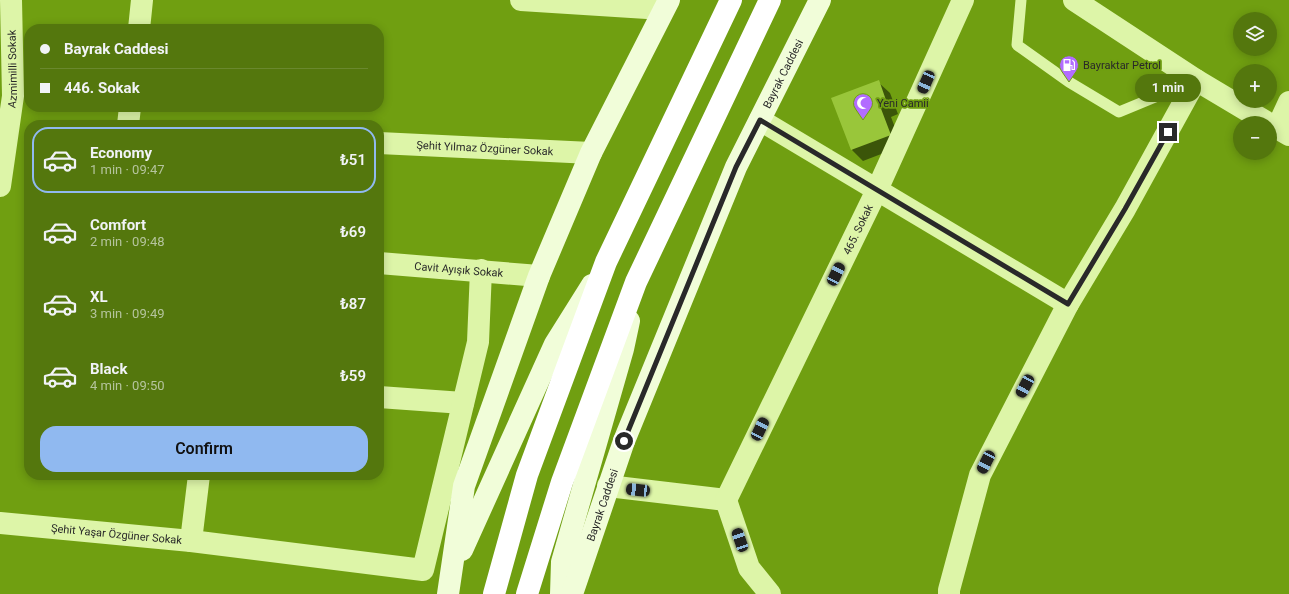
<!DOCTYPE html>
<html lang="en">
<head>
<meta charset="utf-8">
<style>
	:root { --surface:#54770d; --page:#5a7c16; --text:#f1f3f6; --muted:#b5c49d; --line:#6a882e; --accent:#90b9f0 }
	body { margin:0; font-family:Roboto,sans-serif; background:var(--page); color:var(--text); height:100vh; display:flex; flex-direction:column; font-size:15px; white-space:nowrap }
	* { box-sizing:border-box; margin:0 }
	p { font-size:13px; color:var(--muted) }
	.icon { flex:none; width:22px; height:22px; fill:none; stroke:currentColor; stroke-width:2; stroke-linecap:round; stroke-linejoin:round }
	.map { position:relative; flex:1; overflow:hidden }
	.panel { position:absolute; left:24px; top:120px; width:360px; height:360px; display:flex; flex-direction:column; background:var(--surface); border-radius:16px; box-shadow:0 2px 10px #0003 }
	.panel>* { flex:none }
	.top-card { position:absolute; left:24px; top:24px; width:360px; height:88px; border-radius:16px; box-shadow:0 2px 10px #0003; display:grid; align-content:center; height:88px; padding:0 16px; background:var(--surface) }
	.buttons { position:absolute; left:1233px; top:12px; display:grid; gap:8px }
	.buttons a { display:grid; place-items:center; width:44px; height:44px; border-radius:50%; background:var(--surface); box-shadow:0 2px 10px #0003; font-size:20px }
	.end { position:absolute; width:18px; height:18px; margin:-9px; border:5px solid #292929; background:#fff; box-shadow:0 0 0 2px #fff }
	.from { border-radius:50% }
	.bubble { position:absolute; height:28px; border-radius:14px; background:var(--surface); box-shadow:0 2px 10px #0003; font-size:13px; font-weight:600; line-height:28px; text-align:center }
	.car { position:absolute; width:12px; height:24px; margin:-12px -6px; border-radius:5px; box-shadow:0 0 3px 1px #0007; background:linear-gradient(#222 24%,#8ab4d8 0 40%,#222 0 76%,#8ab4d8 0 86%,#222 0) }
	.top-card b { display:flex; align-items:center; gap:14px; height:38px; font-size:15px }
	.top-card b+b { border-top:1px solid var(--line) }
	.top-card i { width:10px; height:10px; background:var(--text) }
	ul { padding:7px 0 0; list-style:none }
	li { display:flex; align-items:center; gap:12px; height:66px; margin:0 8px 6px; padding:0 8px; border:2px solid transparent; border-radius:16px }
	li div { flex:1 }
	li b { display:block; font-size:15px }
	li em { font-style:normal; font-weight:600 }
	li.on { border-color:var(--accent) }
	li>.icon { width:36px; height:36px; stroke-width:1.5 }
	.action { display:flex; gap:8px; margin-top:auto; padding:8px 16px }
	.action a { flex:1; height:46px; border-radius:16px; background:var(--accent); color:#111; font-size:16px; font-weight:600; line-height:46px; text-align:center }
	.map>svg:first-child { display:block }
</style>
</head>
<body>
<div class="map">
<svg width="1289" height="594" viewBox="0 0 1289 594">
	<rect width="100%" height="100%" fill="#709f11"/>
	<path fill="#0007" d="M 878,82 L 890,93 L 898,114 L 891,117 L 902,146 L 863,161 L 852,150 Z"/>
	<path fill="#99c63a" d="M 879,80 L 887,103 L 880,106 L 891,135 L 851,150 L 831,98 Z"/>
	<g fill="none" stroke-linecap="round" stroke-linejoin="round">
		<path stroke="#ddf5a8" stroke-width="11" d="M 1021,0 L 1017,45 L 1069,82 L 1119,112 L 1194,81"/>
		<g stroke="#ddf5a8" stroke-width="22">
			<path d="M 521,0 L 663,9"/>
			<path d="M 139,29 L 142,0"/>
			<path d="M 760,120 L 1068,304"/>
			<path d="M 128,125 L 130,107"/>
			<path d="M 1277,128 L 1289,102"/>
			<path id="s1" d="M 379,143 L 591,153"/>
			<path id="s2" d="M 0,186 L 13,96 L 11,0"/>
			<path id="s3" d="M 379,263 L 539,276"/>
			<path d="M 379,397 L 463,403"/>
			<path d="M 608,486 L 726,500"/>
			<path id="s4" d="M 726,500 L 877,190 L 963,0"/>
			<path d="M 726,500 L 749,568 L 770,594"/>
			<path id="s5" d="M 0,523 L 191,541 L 199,475"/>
			<path d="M 191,541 L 423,570 L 478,342 L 481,270"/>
			<path d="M 949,594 L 949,590 L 980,475 L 1068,304 L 1125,209 L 1196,80"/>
		</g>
		<path stroke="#ddf5a8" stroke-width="22" d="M 1074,0 L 1196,80 L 1268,123
			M 1270,124 L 1289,135"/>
		<g stroke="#f1fdd9" stroke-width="22">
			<path d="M 462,550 L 555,344 L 592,285"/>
			<path d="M 448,594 L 464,486 L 539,276 L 591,153 L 669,0"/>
			<path d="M 561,594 L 562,562 L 623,349 L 629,321"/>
			<path id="s6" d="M 572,594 L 624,441 L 736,167 L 820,0"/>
		</g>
		<path stroke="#fff" stroke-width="22" d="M 494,594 L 527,475 L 606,262 L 731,0
			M 527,594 L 562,482 L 636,282 L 770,0"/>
	</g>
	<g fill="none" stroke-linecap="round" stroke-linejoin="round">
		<path stroke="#292929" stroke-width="5" d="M 624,441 L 736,167 L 760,120 L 1068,304 L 1125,209 L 1168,132"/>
	</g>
	<defs>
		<g id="fuel-pin" transform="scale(1)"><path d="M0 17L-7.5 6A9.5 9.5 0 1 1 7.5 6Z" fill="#b26cff" stroke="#709f11"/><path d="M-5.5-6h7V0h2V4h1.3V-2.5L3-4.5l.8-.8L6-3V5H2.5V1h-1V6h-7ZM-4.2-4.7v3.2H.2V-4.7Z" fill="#fff"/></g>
		<g id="mosque-pin" transform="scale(1)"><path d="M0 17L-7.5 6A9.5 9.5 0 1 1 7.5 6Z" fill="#b26cff" stroke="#709f11"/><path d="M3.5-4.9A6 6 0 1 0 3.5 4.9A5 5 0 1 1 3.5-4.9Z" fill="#fff"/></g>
	</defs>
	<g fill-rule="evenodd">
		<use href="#fuel-pin" x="1069" y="65"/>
		<use href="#mosque-pin" x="863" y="103"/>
	</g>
	<g text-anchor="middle" stroke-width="3.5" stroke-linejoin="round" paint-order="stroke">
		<g font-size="11" fill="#292929" stroke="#709f11" text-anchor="start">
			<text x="1083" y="69">Bayraktar Petrol</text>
			<text x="877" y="107">Yeni Camii</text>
		</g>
		<g font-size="11" fill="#292929" stroke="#709f11">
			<text dy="4" stroke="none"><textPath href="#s2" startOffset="118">Azmimilli Sokak</textPath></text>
			<text dy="4" stroke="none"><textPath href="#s6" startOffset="562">Bayrak Caddesi</textPath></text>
			<text dy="4" stroke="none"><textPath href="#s1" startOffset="106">Şehit Yılmaz Özgüner Sokak</textPath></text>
			<text dy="4" stroke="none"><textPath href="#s4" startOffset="301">465. Sokak</textPath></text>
			<text dy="4" stroke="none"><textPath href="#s3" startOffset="80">Cavit Ayışık Sokak</textPath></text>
			<text dy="4" stroke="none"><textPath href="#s6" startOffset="94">Bayrak Caddesi</textPath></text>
			<text dy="4" stroke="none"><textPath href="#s5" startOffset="117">Şehit Yaşar Özgüner Sokak</textPath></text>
		</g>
	</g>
</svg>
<div class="buttons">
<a><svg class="icon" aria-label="layers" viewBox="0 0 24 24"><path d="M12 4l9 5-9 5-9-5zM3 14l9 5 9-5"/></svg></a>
<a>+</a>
<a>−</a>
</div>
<i class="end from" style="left:624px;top:441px"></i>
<i class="end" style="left:1168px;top:132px"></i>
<div class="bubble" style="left:1135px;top:74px;width:66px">1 min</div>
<i class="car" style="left:926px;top:82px;rotate:204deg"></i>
<i class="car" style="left:836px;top:274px;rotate:26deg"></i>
<i class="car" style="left:1025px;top:386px;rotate:208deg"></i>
<i class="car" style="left:760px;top:429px;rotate:26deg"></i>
<i class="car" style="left:986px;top:462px;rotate:207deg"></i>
<i class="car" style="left:638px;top:490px;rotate:276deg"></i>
<i class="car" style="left:740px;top:540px;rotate:341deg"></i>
<div class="top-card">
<b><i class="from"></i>Bayrak Caddesi</b>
<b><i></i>446. Sokak</b>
</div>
<section class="panel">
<ul>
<li class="on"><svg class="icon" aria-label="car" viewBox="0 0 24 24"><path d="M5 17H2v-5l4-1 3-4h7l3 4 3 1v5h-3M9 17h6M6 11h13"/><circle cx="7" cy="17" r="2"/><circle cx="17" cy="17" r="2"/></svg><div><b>Economy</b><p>1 min · 09:47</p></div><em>₺51</em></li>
<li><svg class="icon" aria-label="car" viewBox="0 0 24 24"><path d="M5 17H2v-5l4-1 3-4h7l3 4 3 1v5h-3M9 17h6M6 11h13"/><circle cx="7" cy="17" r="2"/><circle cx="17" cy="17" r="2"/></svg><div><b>Comfort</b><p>2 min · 09:48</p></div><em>₺69</em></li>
<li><svg class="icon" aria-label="car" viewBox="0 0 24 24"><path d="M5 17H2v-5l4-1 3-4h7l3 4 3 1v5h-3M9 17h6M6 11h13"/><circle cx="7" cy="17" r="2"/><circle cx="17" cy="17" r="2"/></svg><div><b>XL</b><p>3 min · 09:49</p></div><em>₺87</em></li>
<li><svg class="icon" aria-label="car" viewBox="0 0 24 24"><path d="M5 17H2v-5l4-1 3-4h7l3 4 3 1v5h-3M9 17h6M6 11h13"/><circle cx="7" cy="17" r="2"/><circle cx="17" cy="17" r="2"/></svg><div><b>Black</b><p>4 min · 09:50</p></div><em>₺59</em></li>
</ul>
<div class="action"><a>Confirm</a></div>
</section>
</div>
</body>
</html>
